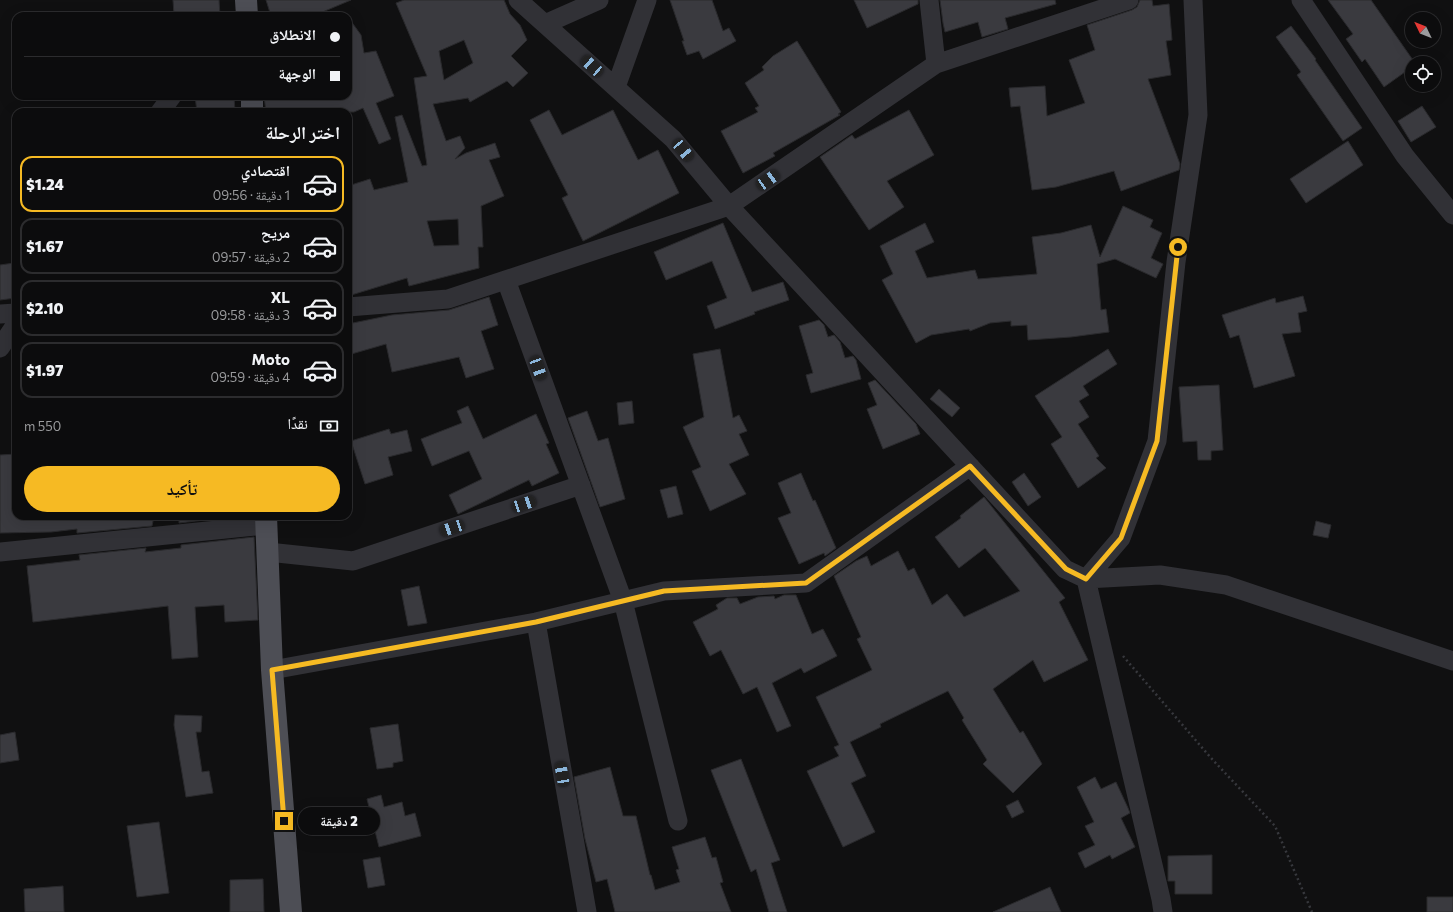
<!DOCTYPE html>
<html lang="ar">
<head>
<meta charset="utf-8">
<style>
	:root { --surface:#0c0c0d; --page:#151516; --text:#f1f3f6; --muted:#9a9b9d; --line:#2c2c2e; --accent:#f6ba23 }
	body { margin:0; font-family:Commissioner,"Noto Naskh Arabic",sans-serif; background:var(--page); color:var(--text); direction:rtl; height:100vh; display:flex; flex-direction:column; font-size:15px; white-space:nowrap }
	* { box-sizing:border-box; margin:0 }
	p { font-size:13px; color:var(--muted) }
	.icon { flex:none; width:22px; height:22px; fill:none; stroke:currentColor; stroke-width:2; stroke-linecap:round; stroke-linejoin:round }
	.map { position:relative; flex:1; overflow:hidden; direction:ltr }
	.side { position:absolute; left:12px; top:108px; width:340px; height:412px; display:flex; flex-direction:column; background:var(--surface); border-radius:12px; box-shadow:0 4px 16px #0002,0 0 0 1px var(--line); direction:rtl }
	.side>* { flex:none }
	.hud { position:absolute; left:12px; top:12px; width:340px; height:88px; border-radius:12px; box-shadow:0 4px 16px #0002,0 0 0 1px var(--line); direction:rtl; display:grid; align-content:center; height:88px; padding:0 12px; background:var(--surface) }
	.needle { width:26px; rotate:313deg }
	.buttons { position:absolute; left:1405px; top:12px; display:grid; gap:8px }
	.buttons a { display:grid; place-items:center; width:36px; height:36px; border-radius:50%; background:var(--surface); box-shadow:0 4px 16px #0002,0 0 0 1px var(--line); font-size:20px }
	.end { position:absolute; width:18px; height:18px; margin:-9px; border:5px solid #f6ba23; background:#111; box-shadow:0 0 0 2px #111 }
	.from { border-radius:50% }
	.bubble { position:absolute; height:28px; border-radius:14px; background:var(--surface); box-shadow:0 4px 16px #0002,0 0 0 1px var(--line); font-size:13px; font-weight:800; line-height:28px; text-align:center; direction:rtl }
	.car { position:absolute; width:12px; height:24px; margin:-12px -6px; border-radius:5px; box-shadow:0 0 3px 1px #0007; background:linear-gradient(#222 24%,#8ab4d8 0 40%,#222 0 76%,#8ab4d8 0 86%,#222 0) }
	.hud b { display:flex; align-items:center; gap:14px; height:38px; font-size:15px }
	.hud b+b { border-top:1px solid var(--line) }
	.hud i { width:10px; height:10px; background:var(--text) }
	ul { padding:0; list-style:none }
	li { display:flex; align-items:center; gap:12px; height:56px; margin:0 8px 6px; padding:0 4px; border:2px solid var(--line); border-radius:12px }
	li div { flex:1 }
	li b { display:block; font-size:15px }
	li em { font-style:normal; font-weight:800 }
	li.active { border-color:var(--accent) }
	li>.icon { width:36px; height:36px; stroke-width:1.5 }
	h2 { padding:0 12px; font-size:18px; line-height:48px }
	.pay { display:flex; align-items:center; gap:10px; height:44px; padding:0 12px; font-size:15px }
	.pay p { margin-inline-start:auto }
	.button { display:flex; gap:8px; margin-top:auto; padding:8px 12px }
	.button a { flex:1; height:46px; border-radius:24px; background:var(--accent); color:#111; font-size:16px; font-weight:800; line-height:46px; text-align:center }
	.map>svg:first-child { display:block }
</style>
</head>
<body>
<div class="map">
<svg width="1453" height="912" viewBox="0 0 1453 912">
	<rect width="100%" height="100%" fill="#101011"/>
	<path fill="#3a3a3f" stroke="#2a2a2d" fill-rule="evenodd" d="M 173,0 L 219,0 L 220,16 L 174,16 Z
		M 266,0 L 351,0 L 313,16 L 271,16 Z
		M 404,0 L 504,0 L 510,14 L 520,25 L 527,40 L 511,56 L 528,73 L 513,87 L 507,81 L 470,102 L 468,98 L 433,104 L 446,141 L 460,136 L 465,148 L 455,159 L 466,153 L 495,143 L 500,157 L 489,160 L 504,196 L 481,206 L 483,247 L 478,247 L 479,268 L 409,286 L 407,278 L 348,296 L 348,186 L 370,179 L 374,190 L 408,182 L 395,117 L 402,115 L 422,166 L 427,165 L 414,78 L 427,76 L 396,3 ZM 464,40 L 473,63 L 444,80 L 439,51 ZM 458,219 L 459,245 L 434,246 L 427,221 Z
		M 670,0 L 712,0 L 723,31 L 729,28 L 736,41 L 703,59 L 699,51 L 687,55 L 682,41 L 684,41 Z
		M 854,0 L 918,0 L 918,4 L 867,28 Z
		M 940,0 L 1055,0 L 1056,4 L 1005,18 L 1008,29 L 982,37 L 978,22 L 945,32 L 943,23 Z
		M 1140,0 L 1152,0 L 1153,6 L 1169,4 L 1172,40 L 1166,41 L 1171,75 L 1148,79 L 1180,164 L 1179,170 L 1121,191 L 1114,171 L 1056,187 L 1032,190 L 1020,106 L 1011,107 L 1009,88 L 1045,86 L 1047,116 L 1085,103 L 1069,60 L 1095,50 L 1087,25 L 1132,10 L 1137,7 Z
		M 1328,0 L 1371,0 L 1415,63 L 1412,63 L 1412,67 L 1384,87 L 1365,59 L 1362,62 L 1346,39 L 1353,34 Z
		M 348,17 L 361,35 L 364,53 L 376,51 L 394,96 L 376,103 L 391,139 L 379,144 L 363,108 L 354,112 L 266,112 L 264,96 L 348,96 Z
		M 1291,26 L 1316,59 L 1315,60 L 1362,128 L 1343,141 L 1297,75 L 1301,72 L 1276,37 Z
		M 797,41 L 841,112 L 838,114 L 840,115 L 773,153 L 775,156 L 743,173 L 721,131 L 758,112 L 755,108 L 759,106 L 745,83 L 764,70 L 762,67 L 773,56 Z
		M 195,96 L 234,96 L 235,112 L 197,112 Z
		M 1422,106 L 1436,127 L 1411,142 L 1398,121 Z
		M 549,110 L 562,135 L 613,110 L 638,160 L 658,150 L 679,193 L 583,241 L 562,198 L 568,195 L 530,120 Z
		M 909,110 L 934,155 L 887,181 L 904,207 L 869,230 L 820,157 L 852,135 L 855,139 Z
		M 1348,141 L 1363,165 L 1306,203 L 1290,179 Z
		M 1123,206 L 1153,220 L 1150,227 L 1162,233 L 1151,258 L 1163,264 L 1156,278 L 1115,259 L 1097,264 L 1101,310 L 1106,309 L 1109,332 L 1071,337 L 1028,340 L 1027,325 L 1011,326 L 1011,321 L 990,323 L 970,331 L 969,329 L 931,335 L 916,343 L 882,280 L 893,274 L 880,246 L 925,223 L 934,242 L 915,251 L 927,278 L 975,270 L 978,279 L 1037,274 L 1032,237 L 1061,233 L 1091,225 L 1100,257 Z
		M 723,223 L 752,292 L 783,282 L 789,300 L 754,312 L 755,314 L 715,329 L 707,306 L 727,298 L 712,261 L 666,280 L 654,252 Z
		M 14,263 L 16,298 L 0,300 L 0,265 Z
		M 1303,296 L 1307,311 L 1298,313 L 1301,332 L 1282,334 L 1295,376 L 1254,388 L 1239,335 L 1230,338 L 1222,315 L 1275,298 L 1276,303 Z
		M 489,297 L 498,325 L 481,331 L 494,369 L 466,378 L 459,357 L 392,372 L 386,344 L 348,355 L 348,324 L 392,315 L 449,310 Z
		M 819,320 L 824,325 L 828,337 L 834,335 L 840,342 L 845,358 L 853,356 L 856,360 L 861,379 L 811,393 L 806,375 L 813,373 L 799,326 Z
		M 720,349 L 733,418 L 739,415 L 747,431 L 739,434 L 749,455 L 729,464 L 746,494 L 710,511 L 692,471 L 701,467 L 683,427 L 704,417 L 693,354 Z
		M 1108,349 L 1117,364 L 1083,386 L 1089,395 L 1079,401 L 1089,417 L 1078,424 L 1099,456 L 1096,458 L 1106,468 L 1078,488 L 1051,444 L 1062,437 L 1035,396 Z
		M 875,380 L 916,424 L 920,434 L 883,449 L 867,409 L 877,405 L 868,383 Z
		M 1219,385 L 1223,450 L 1211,451 L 1211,460 L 1198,460 L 1197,441 L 1183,442 L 1179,387 Z
		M 939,389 L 960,408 L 952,417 L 930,399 Z
		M 632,401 L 634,423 L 619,425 L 617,403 Z
		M 468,406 L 483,439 L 536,414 L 549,443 L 546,444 L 559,473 L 532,486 L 529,480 L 458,514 L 449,495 L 482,479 L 469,451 L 432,466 L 421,439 L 462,423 L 457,411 Z
		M 587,411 L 598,441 L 608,438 L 625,499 L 600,507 L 568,418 Z
		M 389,429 L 391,434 L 407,430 L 412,451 L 388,457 L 393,475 L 365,484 L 351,441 Z
		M 16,454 L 16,516 L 154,516 L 152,526 L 77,533 L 77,529 L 51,532 L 0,533 L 0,455 Z
		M 801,473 L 813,501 L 815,500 L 836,548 L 825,556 L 824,553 L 799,564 L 778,518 L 791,513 L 778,483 Z
		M 1024,473 L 1041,497 L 1028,506 L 1012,482 Z
		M 676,486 L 683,514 L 668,518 L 660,490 Z
		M 984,497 L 1065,598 L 1059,602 L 1088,660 L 1044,682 L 1033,660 L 993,689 L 1020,733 L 1023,731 L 1042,764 L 1013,793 L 983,764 L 987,760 L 962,720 L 964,718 L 948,691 L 880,724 L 881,727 L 850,742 L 866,776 L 851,783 L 875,832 L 843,847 L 807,771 L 839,756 L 834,747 L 839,745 L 816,697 L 872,670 L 857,639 L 861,637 L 834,576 L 856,561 L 867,556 L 871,566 L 898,551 L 908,571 L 914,568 L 932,605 L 947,594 L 964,617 L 1020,591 L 985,548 L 959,568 L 935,537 L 961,518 L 960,516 Z
		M 179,516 L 203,516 L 204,520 L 179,523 Z
		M 1316,521 L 1331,525 L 1328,538 L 1313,535 Z
		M 254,537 L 258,620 L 225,622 L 224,605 L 195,607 L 198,657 L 172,659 L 168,606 L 33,622 L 27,566 L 80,560 L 79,555 L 146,548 L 145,552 L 181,548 L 181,545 Z
		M 419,586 L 427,623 L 408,626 L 401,590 Z
		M 784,595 L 796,595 L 812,634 L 823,629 L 837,656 L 804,673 L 801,668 L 772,683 L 791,726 L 777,732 L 757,687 L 743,694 L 721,650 L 710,656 L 693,622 L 718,609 L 716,605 L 727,598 L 737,598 L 740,604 L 758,597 L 774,596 L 775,599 Z
		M 175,715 L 202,716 L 201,732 L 196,732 L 202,772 L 209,771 L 213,793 L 186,797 L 174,725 Z
		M 398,724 L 403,761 L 393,763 L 393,767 L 377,769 L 370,728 Z
		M 15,732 L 19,760 L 0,763 L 0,735 Z
		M 741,759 L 780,860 L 771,863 L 787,912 L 769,912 L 756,869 L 751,872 L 711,770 Z
		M 610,767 L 623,816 L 636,816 L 650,875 L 651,875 L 655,890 L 680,882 L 676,870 L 679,869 L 672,847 L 705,837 L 712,858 L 716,857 L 723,882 L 720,883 L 731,912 L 615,912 L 607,879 L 596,882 L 585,839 L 574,777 Z
		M 1095,777 L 1101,789 L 1116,782 L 1128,808 L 1130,813 L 1121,818 L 1135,847 L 1112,859 L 1110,855 L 1085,868 L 1078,853 L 1095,845 L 1085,826 L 1094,822 L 1077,787 Z
		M 381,795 L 384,807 L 402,802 L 405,816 L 415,813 L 421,836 L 379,847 L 367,799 Z
		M 1018,800 L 1024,812 L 1012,818 L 1006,806 Z
		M 159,822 L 169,893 L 137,897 L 127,826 Z
		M 1212,855 L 1212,894 L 1175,894 L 1175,881 L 1168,881 L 1168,856 Z
		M 380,857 L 385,885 L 368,888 L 363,860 Z
		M 263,879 L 264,912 L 230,912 L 230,880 Z
		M 63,886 L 64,912 L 25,912 L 24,889 Z
		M 1050,887 L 1061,912 L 993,912 Z
		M 1427,897 L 1453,897 L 1453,912 L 1427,912 Z"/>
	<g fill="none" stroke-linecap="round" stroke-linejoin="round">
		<path stroke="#37383d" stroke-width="2.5" stroke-dasharray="2 3" stroke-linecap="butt" d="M 1123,656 L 1211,758 L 1275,826 L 1312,912"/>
		<path stroke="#313136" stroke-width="19" d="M 518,0 L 673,139 L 729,206 L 1065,569 L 1086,579 L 1160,575 L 1226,585 L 1453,661
			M 929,0 L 936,64
			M 1301,0 L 1405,156 L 1453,215
			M 545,24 L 599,0
			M 616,87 L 647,0
			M 160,112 L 172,96
			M 506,280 L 623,601 L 678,821
			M 348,307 L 448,299 L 729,206 L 936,64 L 1129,0
			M 0,314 L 16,313
			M 0,348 L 16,324
			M 0,552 L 266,525
			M 268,552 L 353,561 L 581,485
			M 536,622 L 587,912
			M 272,670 L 536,622 L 664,591 L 806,583 L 970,466
			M 1163,912 L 1161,899 L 1086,579 L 1121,538 L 1157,441 L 1176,262 L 1198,115 L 1193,0"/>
		<path stroke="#4d4e55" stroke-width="22" d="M 246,0 L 247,16
			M 252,96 L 252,112
			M 266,516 L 272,670 L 291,912"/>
	</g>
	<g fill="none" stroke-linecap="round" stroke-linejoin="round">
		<path stroke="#f6ba23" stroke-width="5" d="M 284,821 L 272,670 L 536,622 L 664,591 L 806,583 L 970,466 L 1066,569 L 1086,579 L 1121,538 L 1157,441 L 1178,247"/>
	</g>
</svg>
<div class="buttons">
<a><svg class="needle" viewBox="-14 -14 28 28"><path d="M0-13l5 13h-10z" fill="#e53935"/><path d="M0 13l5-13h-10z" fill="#9a9b9d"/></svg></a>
<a><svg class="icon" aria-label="locate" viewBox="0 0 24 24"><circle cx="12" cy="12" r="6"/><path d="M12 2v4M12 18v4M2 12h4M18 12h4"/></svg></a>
</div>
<i class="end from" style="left:1178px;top:247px"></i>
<i class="end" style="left:284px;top:821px"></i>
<div class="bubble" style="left:298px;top:807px;width:82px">2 دقيقة</div>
<i class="car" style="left:592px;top:66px;rotate:312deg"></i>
<i class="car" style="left:683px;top:150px;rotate:140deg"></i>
<i class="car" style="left:768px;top:180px;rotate:55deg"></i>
<i class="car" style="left:538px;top:368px;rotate:160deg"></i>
<i class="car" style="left:524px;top:504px;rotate:71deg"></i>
<i class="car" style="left:452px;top:528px;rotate:252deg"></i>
<i class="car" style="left:562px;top:774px;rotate:350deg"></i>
<div class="hud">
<b><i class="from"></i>الانطلاق</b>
<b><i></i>الوجهة</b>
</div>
<section class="side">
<h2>اختر الرحلة</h2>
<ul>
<li class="active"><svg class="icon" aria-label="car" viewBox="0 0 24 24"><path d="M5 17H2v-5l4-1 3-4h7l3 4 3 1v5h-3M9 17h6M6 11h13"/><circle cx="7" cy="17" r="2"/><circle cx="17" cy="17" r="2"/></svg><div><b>اقتصادي</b><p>1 دقيقة · 09:56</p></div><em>$1.24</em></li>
<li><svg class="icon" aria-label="car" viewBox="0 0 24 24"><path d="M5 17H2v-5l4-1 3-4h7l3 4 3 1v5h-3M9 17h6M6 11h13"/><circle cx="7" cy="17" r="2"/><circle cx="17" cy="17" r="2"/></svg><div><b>مريح</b><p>2 دقيقة · 09:57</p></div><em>$1.67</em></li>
<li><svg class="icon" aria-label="car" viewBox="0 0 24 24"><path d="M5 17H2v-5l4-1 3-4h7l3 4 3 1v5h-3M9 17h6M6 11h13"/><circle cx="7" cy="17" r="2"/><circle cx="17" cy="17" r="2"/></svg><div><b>XL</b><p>3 دقيقة · 09:58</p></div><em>$2.10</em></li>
<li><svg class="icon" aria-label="car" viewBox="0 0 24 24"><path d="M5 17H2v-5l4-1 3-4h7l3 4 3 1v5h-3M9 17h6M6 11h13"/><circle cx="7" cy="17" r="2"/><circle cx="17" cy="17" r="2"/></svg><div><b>Moto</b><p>4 دقيقة · 09:59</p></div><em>$1.97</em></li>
</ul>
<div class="pay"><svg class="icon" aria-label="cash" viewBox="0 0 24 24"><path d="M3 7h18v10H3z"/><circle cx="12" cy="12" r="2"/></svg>نقدًا<p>550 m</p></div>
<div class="button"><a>تأكيد</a></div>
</section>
</div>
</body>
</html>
